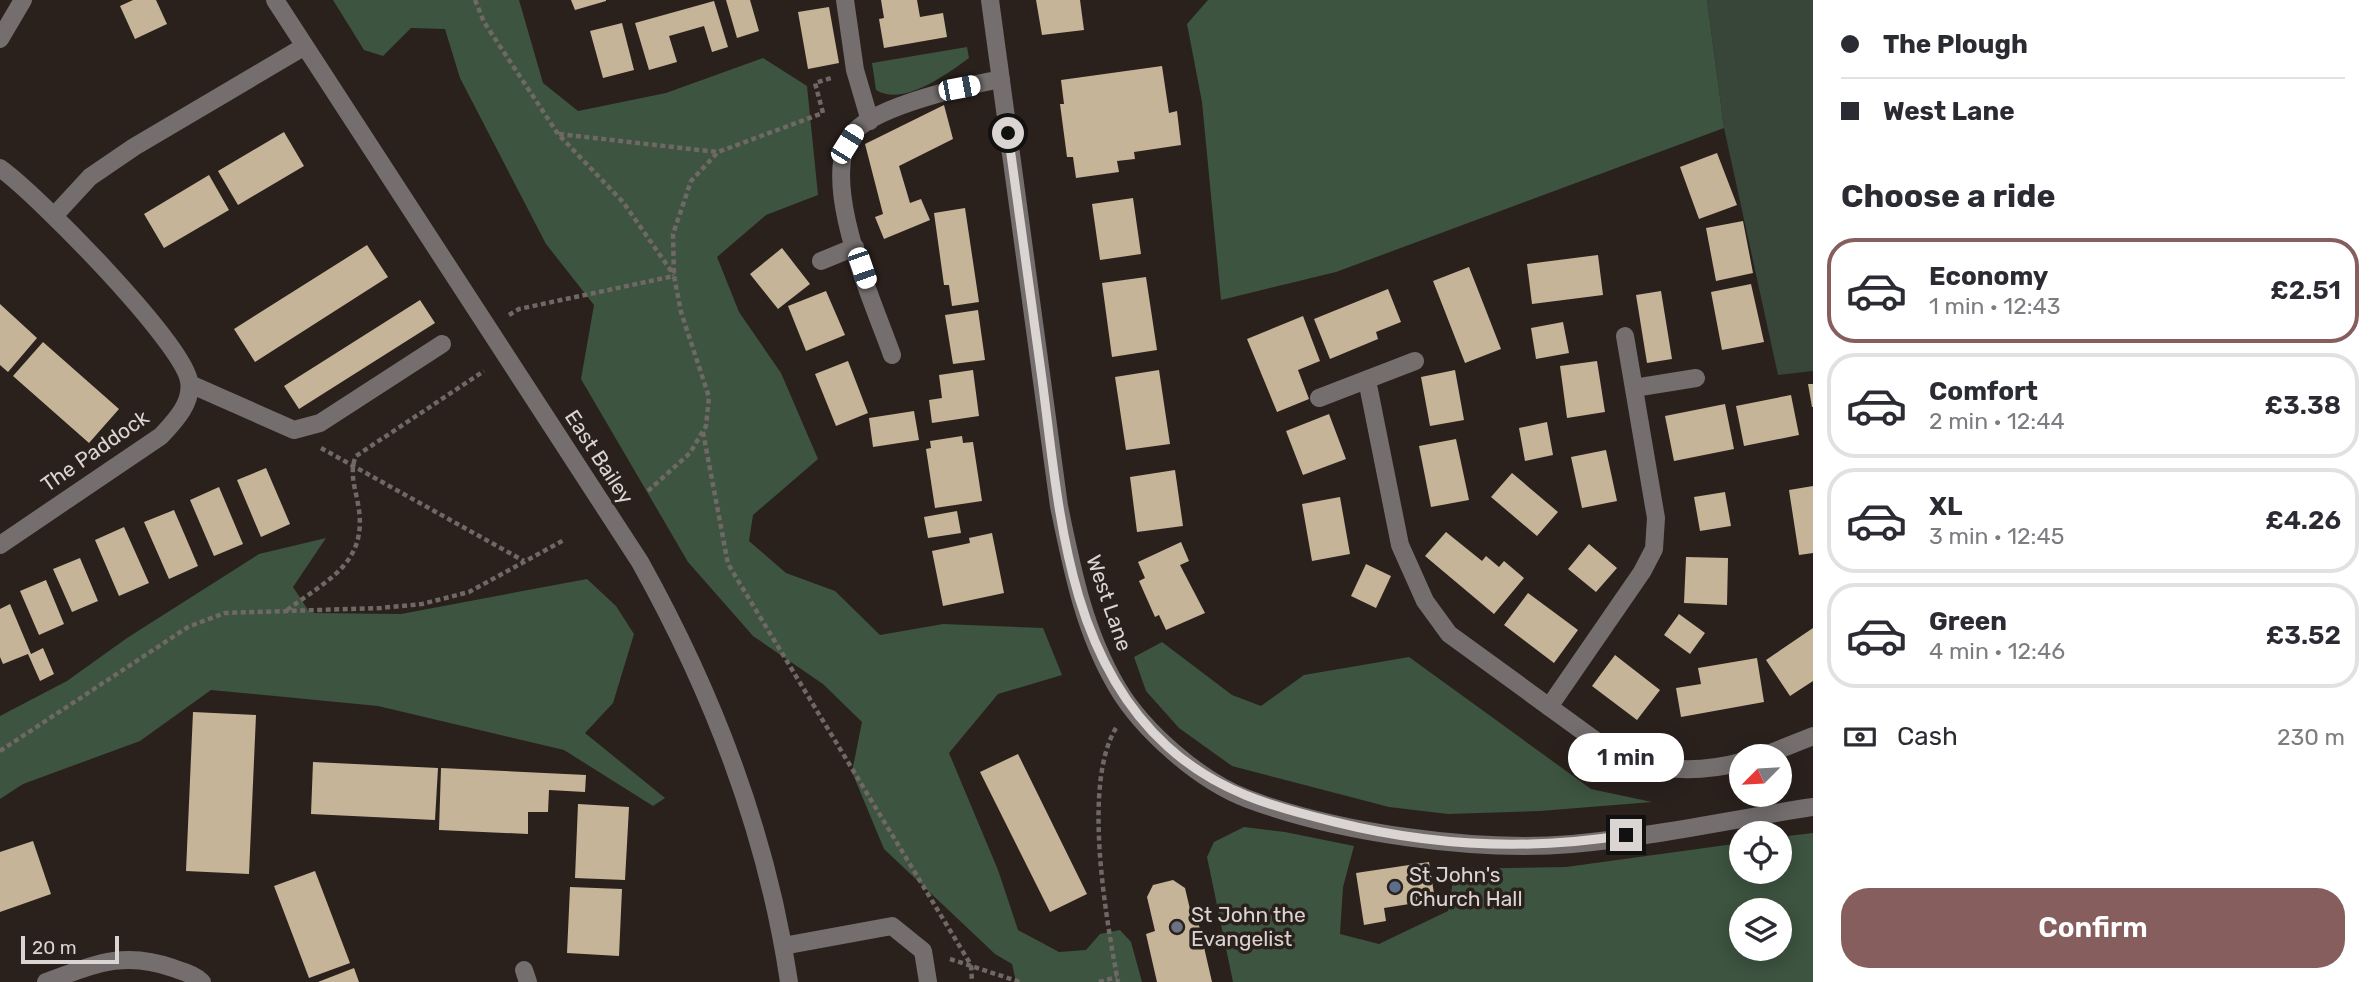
<!DOCTYPE html>
<html lang="en">
<head>
<meta charset="utf-8">
<style>
	:root { --surface:#fff; --page:#f2f2f3; --text:#2b2b33; --muted:#7c7c81; --line:#e1e1e2; --accent:#865e5d }
	body { margin:0; font-family:Rubik,sans-serif; background:var(--page); color:var(--text); height:100vh; display:flex; flex-direction:column; font-size:26px; white-space:nowrap }
	* { box-sizing:border-box; margin:0 }
	p { font-size:23px; color:var(--muted) }
	.icon { flex:none; width:38px; height:38px; fill:none; stroke:currentColor; stroke-width:2; stroke-linecap:round; stroke-linejoin:round }
	.map { position:relative; flex:1; overflow:hidden }
	.panel { display:flex; flex-direction:column; background:var(--surface); width:560px }
	.panel>* { flex:none }
	.hud { display:grid; align-content:center; height:154px; padding:0 28px; background:var(--surface) }
	.needle { width:46px; rotate:246deg }
	.fabs { position:absolute; left:1729px; top:744px; display:grid; gap:14px }
	.fabs a { display:grid; place-items:center; width:63px; height:63px; border-radius:50%; background:var(--surface); box-shadow:0 4px 18px #0003; font-size:35px }
	.scale { position:absolute; left:21px; bottom:18px; width:98px; box-sizing:border-box; padding-left:7px; border:4px solid #dad4d2; border-top:0; font-size:19px; line-height:24px; white-space:nowrap; color:#dad4d2; -webkit-text-stroke:5px #2a211d; paint-order:stroke }
	.end { position:absolute; width:32px; height:32px; margin:-16px; border:9px solid #dad4d2; background:#111; box-shadow:0 0 0 4px #111 }
	.from { border-radius:50% }
	.bubble { position:absolute; height:49px; border-radius:24px; background:var(--surface); box-shadow:0 4px 18px #0003; font-size:23px; font-weight:600; line-height:49px; text-align:center }
	.car { position:absolute; width:21px; height:42px; margin:-21px -10px; border-radius:9px; box-shadow:0 0 5px 2px #0007; background:linear-gradient(#fff 24%,#345 0 40%,#fff 0 76%,#345 0 86%,#fff 0) }
	.hud b { display:flex; align-items:center; gap:24px; height:66px; font-size:26px }
	.hud b+b { border-top:2px solid var(--line) }
	.hud i { width:18px; height:18px; background:var(--text) }
	ul { padding:0; list-style:none }
	li { display:flex; align-items:center; gap:21px; height:105px; margin:0 14px 10px; padding:0 14px; border:4px solid var(--line); border-radius:28px }
	li div { flex:1 }
	li b { display:block; font-size:26px }
	li em { font-style:normal; font-weight:600 }
	li.selected { border-color:var(--accent) }
	li>.icon { width:63px; height:63px; stroke-width:1.5 }
	h2 { padding:0 28px; font-size:32px; line-height:84px }
	.pay { display:flex; align-items:center; gap:18px; height:77px; padding:0 28px; font-size:26px }
	.pay p { margin-inline-start:auto }
	.primary-button { display:flex; gap:14px; margin-top:auto; padding:14px 28px }
	.primary-button a { flex:1; height:80px; border-radius:28px; background:var(--accent); color:#fff; font-size:28px; font-weight:600; line-height:80px; text-align:center }
	main { display:flex; flex:1; min-height:0 }
	.map>svg:first-child { display:block }
</style>
</head>
<body>
<main>
<div class="map">
<svg width="1813" height="982" viewBox="0 0 1813 982">
	<rect width="100%" height="100%" fill="#2a211d"/>
	<path fill="#384539" d="M 1707,0 L 1813,0 L 1813,371 L 1778,375 L 1724,128 Z"/>
	<path fill="#3d5440" fill-rule="evenodd" d="M 333,0 L 519,0 L 543,83 L 578,111 L 666,93 L 763,58 L 807,86 L 818,195 L 766,215 L 717,257 L 739,312 L 781,373 L 818,459 L 753,515 L 749,541 L 786,573 L 835,591 L 880,635 L 943,624 L 1043,628 L 1062,675 L 998,694 L 949,753 L 998,870 L 1018,930 L 1059,952 L 1086,950 L 1100,934 L 1120,930 L 1131,942 L 1142,982 L 1016,982 L 1012,964 L 995,954 L 884,849 L 852,772 L 862,722 L 823,684 L 753,636 L 688,562 L 581,379 L 594,305 L 546,244 L 460,78 L 445,29 L 411,28 L 383,56 L 364,50 Z
		M 1208,0 L 1707,0 L 1724,128 L 1336,272 L 1221,300 L 1202,102 L 1187,24 Z
		M 967,47 L 969,58 C 947,74 903,107 876,90 L 872,63 Z
		M 326,538 L 293,587 L 310,613 L 401,614 L 587,579 L 616,606 L 634,634 L 613,703 L 585,733 L 665,798 L 653,806 L 564,750 L 378,706 L 211,690 L 140,741 L 23,784 L 0,799 L 0,716 L 67,681 L 127,638 L 259,554 Z
		M 1162,642 L 1232,695 L 1261,706 L 1304,675 L 1409,657 L 1591,789 L 1652,802 L 1540,811 L 1448,814 L 1389,807 L 1232,766 L 1179,728 L 1146,691 L 1134,657 Z
		M 1244,827 L 1285,832 L 1354,846 L 1343,887 L 1340,934 L 1379,944 L 1448,911 L 1455,869 L 1566,867 L 1741,843 L 1741,872 L 1780,872 L 1780,837 L 1813,833 L 1813,982 L 1233,982 L 1207,857 L 1214,842 ZM 1741,910 L 1780,910 L 1780,948 L 1741,948 Z"/>
	<path fill="#c6b499" d="M 133,0 L 156,0 L 167,24 L 135,39 L 120,6 Z
		M 571,0 L 606,0 L 606,1 L 575,10 Z
		M 726,0 L 750,0 L 759,31 L 737,38 Z
		M 881,0 L 917,0 L 920,17 L 943,13 L 947,37 L 884,48 L 879,19 L 884,18 Z
		M 1036,0 L 1080,0 L 1084,30 L 1042,35 Z
		M 714,1 L 728,47 L 712,52 L 704,26 L 669,36 L 677,62 L 649,70 L 635,23 Z
		M 829,7 L 839,63 L 808,69 L 798,12 Z
		M 622,23 L 634,70 L 603,78 L 590,31 Z
		M 1162,66 L 1169,113 L 1177,111 L 1181,145 L 1134,152 L 1135,159 L 1117,161 L 1119,172 L 1076,178 L 1073,157 L 1067,157 L 1060,104 L 1064,104 L 1061,80 Z
		M 944,105 L 953,139 L 899,166 L 910,203 L 921,199 L 930,220 L 884,239 L 875,217 L 883,214 L 865,144 Z
		M 284,132 L 304,166 L 238,205 L 218,171 Z
		M 1717,153 L 1737,205 L 1699,219 L 1680,167 Z
		M 209,175 L 229,210 L 164,248 L 144,214 Z
		M 1133,198 L 1141,254 L 1100,260 L 1092,204 Z
		M 965,208 L 979,302 L 952,306 L 949,285 L 944,285 L 934,213 Z
		M 1743,221 L 1753,273 L 1716,281 L 1706,228 Z
		M 367,245 L 388,277 L 255,362 L 234,329 Z
		M 782,248 L 810,284 L 778,309 L 750,274 Z
		M 1598,255 L 1603,295 L 1532,304 L 1527,264 Z
		M 1469,267 L 1501,349 L 1465,363 L 1433,281 Z
		M 1146,277 L 1157,350 L 1112,357 L 1102,283 Z
		M 1751,284 L 1764,342 L 1722,350 L 1711,292 Z
		M 1388,289 L 1401,322 L 1376,332 L 1378,339 L 1330,359 L 1314,319 Z
		M 826,291 L 845,335 L 806,351 L 788,306 Z
		M 1661,291 L 1672,359 L 1647,363 L 1636,295 Z
		M 420,300 L 435,323 L 299,409 L 284,386 Z
		M 0,304 L 37,338 L 8,372 L 0,365 Z
		M 978,310 L 985,360 L 953,364 L 945,315 Z
		M 1303,316 L 1320,361 L 1298,370 L 1309,399 L 1277,412 L 1247,339 Z
		M 1563,322 L 1569,353 L 1536,359 L 1531,328 Z
		M 43,342 L 119,409 L 89,443 L 13,376 Z
		M 848,361 L 868,413 L 836,426 L 815,374 Z
		M 1597,361 L 1605,412 L 1567,418 L 1560,366 Z
		M 973,370 L 979,416 L 932,423 L 929,400 L 942,398 L 939,375 Z
		M 1159,370 L 1170,444 L 1126,450 L 1115,377 Z
		M 1455,370 L 1464,420 L 1430,426 L 1421,377 Z
		M 1808,384 L 1813,384 L 1813,407 L 1812,407 Z
		M 1791,395 L 1799,435 L 1744,446 L 1736,406 Z
		M 1725,404 L 1734,449 L 1674,461 L 1665,416 Z
		M 914,411 L 919,440 L 873,447 L 869,418 Z
		M 1329,414 L 1346,459 L 1303,475 L 1286,431 Z
		M 1547,422 L 1553,455 L 1525,461 L 1519,428 Z
		M 962,436 L 963,443 L 973,442 L 982,501 L 935,508 L 926,449 L 931,448 L 930,441 Z
		M 1456,439 L 1469,500 L 1431,507 L 1419,446 Z
		M 1606,450 L 1617,501 L 1582,508 L 1571,457 Z
		M 266,468 L 290,524 L 261,537 L 237,480 Z
		M 1175,470 L 1183,526 L 1137,532 L 1130,477 Z
		M 1512,473 L 1558,512 L 1537,536 L 1491,497 Z
		M 1813,486 L 1813,553 L 1799,555 L 1789,490 Z
		M 219,487 L 243,544 L 214,556 L 190,500 Z
		M 1725,492 L 1731,526 L 1700,531 L 1694,497 Z
		M 1340,497 L 1350,554 L 1312,561 L 1302,504 Z
		M 174,510 L 198,566 L 169,579 L 144,522 Z
		M 957,511 L 961,533 L 928,538 L 924,517 Z
		M 124,527 L 149,583 L 119,596 L 95,540 Z
		M 1446,532 L 1482,561 L 1486,556 L 1499,567 L 1504,561 L 1524,578 L 1494,614 L 1425,556 Z
		M 992,533 L 1004,593 L 943,606 L 932,551 L 970,543 L 969,538 Z
		M 1181,542 L 1189,561 L 1180,565 L 1205,613 L 1166,630 L 1159,615 L 1155,617 L 1139,581 L 1145,578 L 1138,562 Z
		M 1589,544 L 1617,568 L 1596,592 L 1568,569 Z
		M 1686,557 L 1728,558 L 1727,605 L 1684,603 Z
		M 80,558 L 98,601 L 72,612 L 53,569 Z
		M 1366,564 L 1391,576 L 1376,608 L 1351,596 Z
		M 46,580 L 64,624 L 39,635 L 20,591 Z
		M 1528,593 L 1578,630 L 1554,663 L 1504,625 Z
		M 10,604 L 31,654 L 43,648 L 54,674 L 40,681 L 28,654 L 3,664 L 0,657 L 0,609 Z
		M 1679,614 L 1705,633 L 1690,654 L 1664,635 Z
		M 1813,628 L 1813,681 L 1790,696 L 1766,660 Z
		M 1615,655 L 1660,690 L 1637,720 L 1592,686 Z
		M 1757,658 L 1764,702 L 1681,717 L 1676,688 L 1701,684 L 1698,668 Z
		M 193,712 L 256,715 L 249,874 L 186,871 Z
		M 1018,754 L 1087,894 L 1050,912 L 980,772 Z
		M 313,762 L 438,768 L 435,820 L 311,814 Z
		M 441,768 L 586,775 L 585,792 L 549,790 L 548,812 L 528,812 L 528,834 L 439,830 Z
		M 578,804 L 629,807 L 625,880 L 575,878 Z
		M 33,841 L 51,894 L 0,912 L 0,852 Z
		M 1429,862 L 1435,900 L 1384,908 L 1386,921 L 1364,925 L 1356,873 Z
		M 315,871 L 350,963 L 309,978 L 274,886 Z
		M 1173,880 L 1185,888 L 1193,922 L 1198,921 L 1212,982 L 1157,982 L 1146,934 L 1155,931 L 1147,897 L 1153,885 Z
		M 570,887 L 622,889 L 619,956 L 567,953 Z
		M 354,968 L 359,982 L 318,982 Z"/>
	<g fill="none" stroke-linecap="round" stroke-linejoin="round">
		<path stroke="#706865" stroke-width="4.5" stroke-dasharray="5 3.5" stroke-linecap="butt" d="M 475,0 L 484,22 L 558,134 L 623,202 L 674,275
			M 559,134 L 717,152
			M 509,315 L 519,309 L 674,276
			M 703,432 L 728,564 L 971,965 L 972,982
			M 321,448 L 524,561
			M 648,491 L 690,453 L 706,426 L 709,397 L 681,312 L 674,276 L 673,234 L 691,181 L 718,152 L 823,113 L 815,83 L 831,78
			M 287,610 C 329,579 369,562 358,504 C 355,487 349,472 356,456 L 484,371
			M 1116,728 C 1082,784 1106,918 1118,982
			M 0,751 L 188,627 L 225,613 L 381,608 L 422,604 L 469,592 L 564,540
			M 950,959 L 1020,982
			M 1099,982 L 1117,977"/>
		<path stroke="#746e6e" stroke-width="18" d="M 275,0 L 640,562 C 713,693 767,833 789,982
			M 845,0 L 855,70 L 870,121
			M 990,0 L 1059,506 C 1072,569 1084,631 1117,687 C 1143,731 1200,781 1248,799 C 1339,833 1475,852 1572,844 C 1652,837 1733,819 1813,807
			M 0,39 L 23,0
			M 0,168 C 37,194 183,343 189,381 C 193,403 174,422 161,436 L 0,545
			M 54,216 L 90,177 L 134,147 L 305,46
			M 821,261 L 855,247
			M 892,355 C 875,306 814,174 855,131 C 880,105 965,86 1001,79
			M 1367,380 L 1400,545 L 1425,601 L 1449,634 L 1621,759 C 1661,771 1701,773 1741,762
			M 190,384 L 294,430 L 320,423 L 442,344
			M 1634,388 L 1696,378
			M 1319,398 L 1415,361
			M 1549,707 L 1642,572 L 1654,549 L 1656,518 L 1625,336
			M 1763,756 L 1813,736
			M 783,946 L 892,926 L 923,951 L 928,982
			M 524,970 L 528,982
			M 46,982 C 93,965 123,950 173,968 C 183,972 194,974 202,982"/>
	</g>
	<g fill="none" stroke-linecap="round" stroke-linejoin="round">
		<path stroke="#dad4d2" stroke-width="9" d="M 1008,133 C 1019,215 1031,297 1042,379 C 1059,506 1066,654 1167,746 C 1216,791 1272,807 1335,822 C 1431,846 1528,851 1626,835"/>
	</g>
	<circle fill="#5c6f8a" stroke="#2a211d" stroke-width="2.5" cx="1395" cy="887" r="7"/>
	<circle fill="#6b7280" stroke="#2a211d" stroke-width="2.5" cx="1177" cy="927" r="7"/>
	<g text-anchor="middle" stroke-width="7" stroke-linejoin="round" paint-order="stroke">
		<g font-size="21" fill="#dad4d2" stroke="#2a211d">
			<text transform="translate(95 451) rotate(-35)" y="7">The Paddock</text>
			<text transform="translate(599 457) rotate(57)" y="7">East Bailey</text>
			<text transform="translate(1109 603) rotate(71)" y="7">West Lane</text>
		</g>
		<g font-size="21" fill="#dad4d2" stroke="#2a211d" text-anchor="start">
			<text x="1409" y="882">St John's<tspan x="1409" dy="24">Church Hall</tspan></text>
			<text x="1191" y="922">St John the<tspan x="1191" dy="24">Evangelist</tspan></text>
		</g>
	</g>
</svg>
<div class="fabs">
<a><svg class="needle" viewBox="-14 -14 28 28"><path d="M0-13l5 13h-10z" fill="#e53935"/><path d="M0 13l5-13h-10z" fill="#7c7c81"/></svg></a>
<a><svg class="icon" aria-label="locate" viewBox="0 0 24 24"><circle cx="12" cy="12" r="6"/><path d="M12 2v4M12 18v4M2 12h4M18 12h4"/></svg></a>
<a><svg class="icon" aria-label="layers" viewBox="0 0 24 24"><path d="M12 4l9 5-9 5-9-5zM3 14l9 5 9-5"/></svg></a>
</div>
<div class="scale">20 m</div>
<i class="end from" style="left:1008px;top:133px"></i>
<i class="end" style="left:1626px;top:835px"></i>
<div class="bubble" style="left:1568px;top:733px;width:116px">1 min</div>
<i class="car" style="left:959px;top:88px;rotate:79deg"></i>
<i class="car" style="left:847px;top:144px;rotate:32deg"></i>
<i class="car" style="left:862px;top:268px;rotate:161deg"></i>
</div>
<section class="panel">
<div class="hud">
<b><i class="from"></i>The Plough</b>
<b><i></i>West Lane</b>
</div>
<h2>Choose a ride</h2>
<ul>
<li class="selected"><svg class="icon" aria-label="car" viewBox="0 0 24 24"><path d="M5 17H2v-5l4-1 3-4h7l3 4 3 1v5h-3M9 17h6M6 11h13"/><circle cx="7" cy="17" r="2"/><circle cx="17" cy="17" r="2"/></svg><div><b>Economy</b><p>1 min · 12:43</p></div><em>£2.51</em></li>
<li><svg class="icon" aria-label="car" viewBox="0 0 24 24"><path d="M5 17H2v-5l4-1 3-4h7l3 4 3 1v5h-3M9 17h6M6 11h13"/><circle cx="7" cy="17" r="2"/><circle cx="17" cy="17" r="2"/></svg><div><b>Comfort</b><p>2 min · 12:44</p></div><em>£3.38</em></li>
<li><svg class="icon" aria-label="car" viewBox="0 0 24 24"><path d="M5 17H2v-5l4-1 3-4h7l3 4 3 1v5h-3M9 17h6M6 11h13"/><circle cx="7" cy="17" r="2"/><circle cx="17" cy="17" r="2"/></svg><div><b>XL</b><p>3 min · 12:45</p></div><em>£4.26</em></li>
<li><svg class="icon" aria-label="car" viewBox="0 0 24 24"><path d="M5 17H2v-5l4-1 3-4h7l3 4 3 1v5h-3M9 17h6M6 11h13"/><circle cx="7" cy="17" r="2"/><circle cx="17" cy="17" r="2"/></svg><div><b>Green</b><p>4 min · 12:46</p></div><em>£3.52</em></li>
</ul>
<div class="pay"><svg class="icon" aria-label="cash" viewBox="0 0 24 24"><path d="M3 7h18v10H3z"/><circle cx="12" cy="12" r="2"/></svg>Cash<p>230 m</p></div>
<div class="primary-button"><a>Confirm</a></div>
</section>
</main>
</body>
</html>
